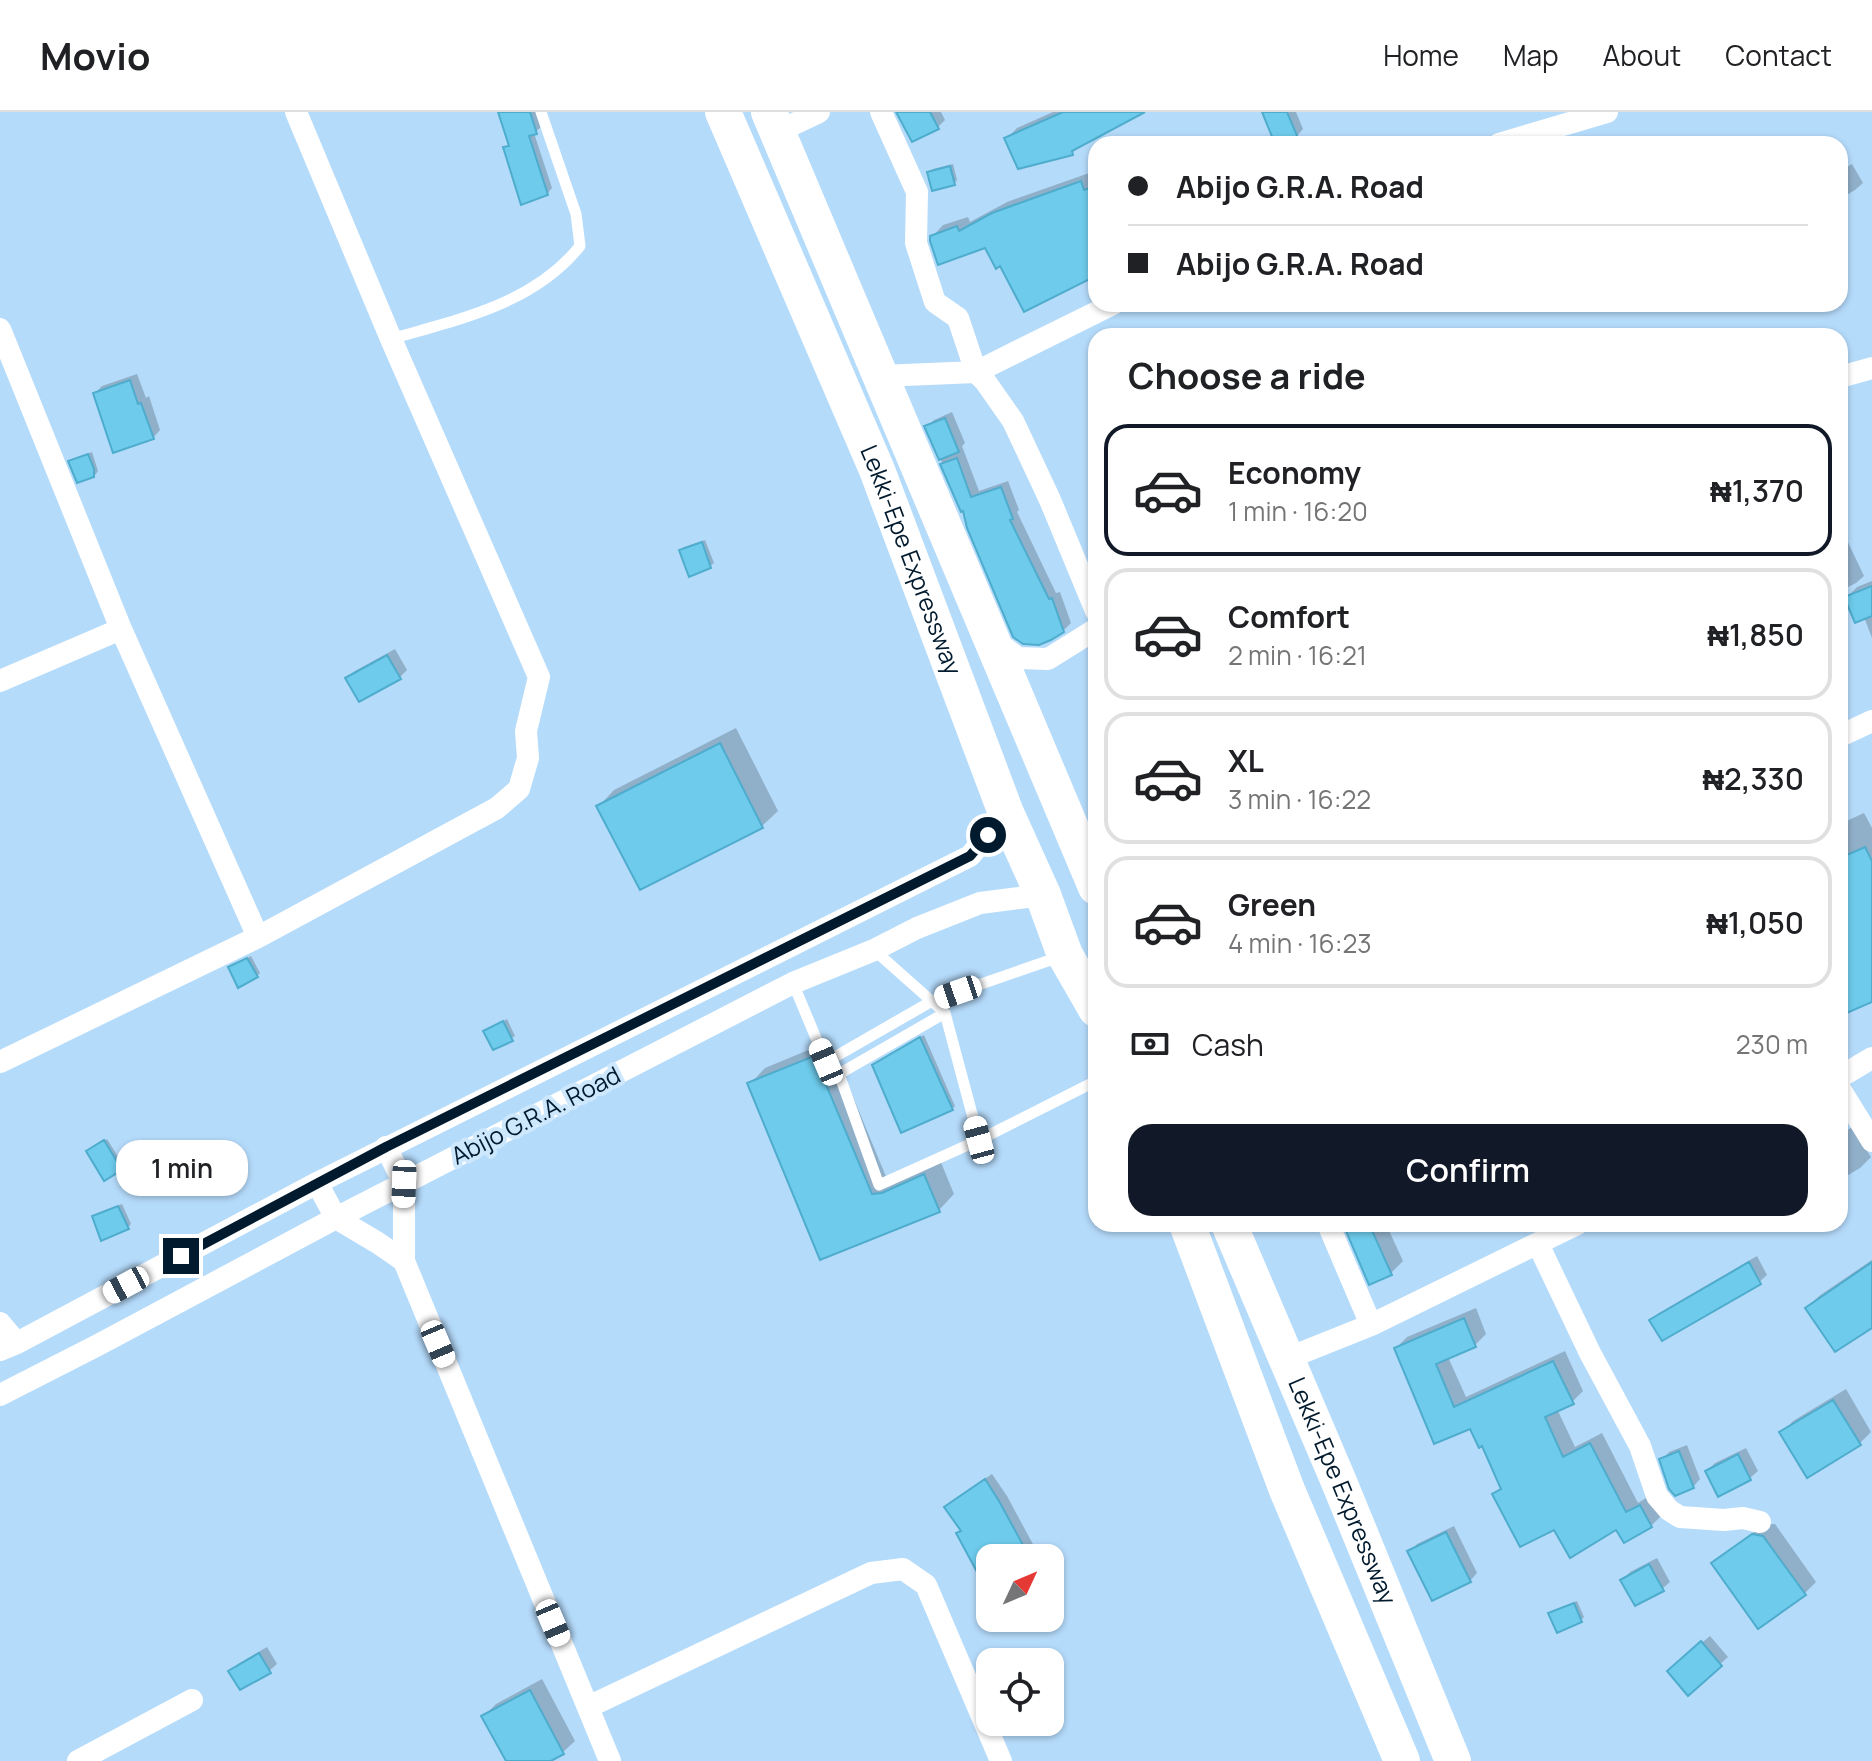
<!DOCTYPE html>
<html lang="en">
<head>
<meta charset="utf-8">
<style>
	:root { --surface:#fff; --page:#f2f2f2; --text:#202124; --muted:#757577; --line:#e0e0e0; --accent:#111827 }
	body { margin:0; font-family:Manrope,sans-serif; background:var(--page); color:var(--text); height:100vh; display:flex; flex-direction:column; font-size:30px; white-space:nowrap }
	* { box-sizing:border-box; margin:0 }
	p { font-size:26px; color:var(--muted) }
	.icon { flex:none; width:44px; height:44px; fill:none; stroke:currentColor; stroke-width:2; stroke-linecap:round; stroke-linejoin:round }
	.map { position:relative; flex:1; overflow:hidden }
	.sheet { position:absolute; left:1088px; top:216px; width:760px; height:904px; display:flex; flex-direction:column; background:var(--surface); border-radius:24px; box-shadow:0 2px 6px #0004 }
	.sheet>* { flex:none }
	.top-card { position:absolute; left:1088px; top:24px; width:760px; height:176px; border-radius:24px; box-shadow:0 2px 6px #0004; display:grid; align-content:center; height:176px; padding:0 40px; background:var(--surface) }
	.needle { width:52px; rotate:46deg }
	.tools { position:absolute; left:976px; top:1432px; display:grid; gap:16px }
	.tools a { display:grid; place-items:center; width:88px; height:88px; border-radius:16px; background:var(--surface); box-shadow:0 2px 6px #0004; font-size:40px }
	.end { position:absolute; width:36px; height:36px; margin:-18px; border:10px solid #011a2d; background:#fff; box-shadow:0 0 0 4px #fff }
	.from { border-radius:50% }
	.bubble { position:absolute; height:56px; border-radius:24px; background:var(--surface); box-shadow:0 2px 6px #0004; font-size:26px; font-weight:600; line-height:56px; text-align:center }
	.car { position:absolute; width:24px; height:48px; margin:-24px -12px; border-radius:10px; box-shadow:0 0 6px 2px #0007; background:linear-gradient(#fff 24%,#345 0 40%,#fff 0 76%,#345 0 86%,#fff 0) }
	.top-card b { display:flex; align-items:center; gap:28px; height:76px; font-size:30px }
	.top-card b+b { border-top:2px solid var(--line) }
	.top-card i { width:20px; height:20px; background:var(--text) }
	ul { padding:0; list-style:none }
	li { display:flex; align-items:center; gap:24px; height:132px; margin:0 16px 12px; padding:0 24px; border:4px solid var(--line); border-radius:24px }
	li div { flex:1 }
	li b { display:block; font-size:30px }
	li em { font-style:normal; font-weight:600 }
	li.selected { border-color:var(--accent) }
	li>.icon { width:72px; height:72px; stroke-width:1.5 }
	h2 { padding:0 40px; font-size:36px; line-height:96px }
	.pay { display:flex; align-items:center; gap:20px; height:88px; padding:0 40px; font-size:30px }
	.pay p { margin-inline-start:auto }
	.action { display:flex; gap:16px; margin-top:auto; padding:16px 40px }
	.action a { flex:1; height:92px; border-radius:24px; background:var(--accent); color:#fff; font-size:32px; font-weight:600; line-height:92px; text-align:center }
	header { display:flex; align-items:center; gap:48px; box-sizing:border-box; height:112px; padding:0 40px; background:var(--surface); border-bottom:2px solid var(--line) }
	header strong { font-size:38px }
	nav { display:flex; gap:44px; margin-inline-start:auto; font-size:28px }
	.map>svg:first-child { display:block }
</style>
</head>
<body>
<header>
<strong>Movio</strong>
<nav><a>Home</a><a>Map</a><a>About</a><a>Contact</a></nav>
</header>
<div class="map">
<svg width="1872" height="1649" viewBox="0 0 1872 1649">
	<rect width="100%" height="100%" fill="#b5dbfb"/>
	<path fill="#0003" d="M 500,0 L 537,0 L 541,15 L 534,21 L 552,76 L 547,82 L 505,36 L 510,31 Z
		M 899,0 L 941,0 L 945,8 L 938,15 Z
		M 1053,0 L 1140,0 L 1082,31 L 1072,41 L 1006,27 L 1017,16 Z
		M 1264,0 L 1296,0 L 1303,17 L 1297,24 L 1277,32 Z
		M 953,52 L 957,68 L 954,72 L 930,60 L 933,57 Z
		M 1852,52 L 1863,71 L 1855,78 L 1840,87 L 1840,59 Z
		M 1092,60 L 1095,68 L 1096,68 L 1096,161 L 1001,152 L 986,133 L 932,125 L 943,113 L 968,105 L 970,110 L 1007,90 Z
		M 137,262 L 146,286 L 149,284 L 160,318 L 153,326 L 95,281 L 102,274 Z
		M 952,300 L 965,331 L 962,334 L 979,379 L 1008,369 L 1019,398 L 1017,400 L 1056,481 L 1060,480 L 1071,511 L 1063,519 L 964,397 L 962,398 L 927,315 L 934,308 Z
		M 92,340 L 98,359 L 95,363 L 79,369 L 71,350 L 74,347 Z
		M 1846,426 L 1864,464 L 1856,471 L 1840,479 L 1840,427 Z
		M 705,428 L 714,451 L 710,454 L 681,438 L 684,435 Z
		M 1872,469 L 1872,526 L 1864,505 L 1847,485 L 1857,475 Z
		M 395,537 L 407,558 L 400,565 L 347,566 L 355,559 Z
		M 736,616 L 778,699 L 762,714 L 599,694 L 614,678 Z
		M 1864,701 L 1872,716 L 1872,873 L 1840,902 L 1840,712 Z
		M 251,844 L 260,861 L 257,864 L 233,853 Z
		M 507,907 L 515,924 L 494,936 L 486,919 Z
		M 924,923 L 955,994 L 952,997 L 877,950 Z
		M 830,929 L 887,1067 L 940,1048 L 954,1082 L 939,1098 L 821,1146 L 750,972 L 765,956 Z
		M 1852,1015 L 1871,1045 L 1860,1056 L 1840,1068 L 1840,1023 Z
		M 107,1027 L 124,1054 L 121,1057 L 91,1036 Z
		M 122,1092 L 131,1112 L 128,1115 L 94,1104 L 98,1101 Z
		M 1345,1112 L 1386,1112 L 1403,1149 L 1391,1161 L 1370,1170 Z
		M 1757,1144 L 1767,1163 L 1759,1170 L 1652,1208 L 1659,1201 Z
		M 1872,1148 L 1872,1213 L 1807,1196 L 1819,1184 Z
		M 1476,1196 L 1486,1222 L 1475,1233 L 1448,1245 L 1466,1285 L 1565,1239 L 1583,1279 L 1572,1290 L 1557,1297 L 1575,1335 L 1602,1321 L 1638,1391 L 1651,1383 L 1662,1403 L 1651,1414 L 1617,1416 L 1555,1415 L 1494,1382 L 1502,1374 L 1483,1332 L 1471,1314 L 1396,1236 L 1407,1225 Z
		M 1846,1277 L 1871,1320 L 1860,1331 L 1782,1321 L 1793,1309 Z
		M 1687,1333 L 1700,1367 L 1693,1375 L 1662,1348 L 1669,1340 Z
		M 1746,1336 L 1758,1359 L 1750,1366 L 1707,1359 L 1715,1351 Z
		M 992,1362 L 1007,1384 L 1035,1436 L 1021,1446 L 990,1446 L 990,1463 L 947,1395 L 954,1388 Z
		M 1765,1412 L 1775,1412 L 1816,1470 L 1804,1482 L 1714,1451 L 1726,1440 Z
		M 1454,1414 L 1477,1461 L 1470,1469 L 1410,1440 L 1417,1432 Z
		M 1657,1446 L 1670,1470 L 1662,1477 L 1623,1468 L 1630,1460 Z
		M 1577,1489 L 1584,1505 L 1581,1508 L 1551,1501 L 1554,1498 Z
		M 1710,1524 L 1728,1545 L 1688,1581 L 1677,1551 Z
		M 267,1535 L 277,1552 L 269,1559 L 231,1559 L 238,1552 Z
		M 542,1567 L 575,1629 L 563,1640 L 547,1649 L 509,1649 L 484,1604 L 496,1592 Z"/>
	<path fill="#6ecbec" stroke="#4eaccd" stroke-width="2" d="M 498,0 L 530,0 L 537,22 L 529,24 L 548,83 L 521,93 L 503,35 L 509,34 Z
		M 896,0 L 930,0 L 939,17 L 912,30 Z
		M 1063,0 L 1145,0 L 1072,39 L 1073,43 L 1018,57 L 1004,26 Z
		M 1262,0 L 1287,0 L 1298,26 L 1283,32 L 1275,32 Z
		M 950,54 L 955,73 L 932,79 L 927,60 Z
		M 1081,69 L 1084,78 L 1096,74 L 1096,164 L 1024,200 L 1000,154 L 996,157 L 985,136 L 938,153 L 930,129 L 930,124 L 957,114 L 959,119 L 992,101 Z
		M 130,268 L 138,292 L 141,291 L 154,327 L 113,341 L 93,281 Z
		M 945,306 L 959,340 L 939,348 L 924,314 Z
		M 88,342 L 94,357 L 94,365 L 77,371 L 68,349 Z
		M 957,346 L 971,385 L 1001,375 L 1013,407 L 1010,408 L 1049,487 L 1052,486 L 1064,520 L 1051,528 L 1039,533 L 1023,532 L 1013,525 L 967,416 L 963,399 L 961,400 L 940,352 Z
		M 702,430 L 711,456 L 689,465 L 679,438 Z
		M 1872,474 L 1872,504 L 1855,511 L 1844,485 Z
		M 387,543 L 401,567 L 359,590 L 345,566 Z
		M 720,631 L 763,716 L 640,778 L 596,694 Z
		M 1865,735 L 1872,749 L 1872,890 L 1840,904 L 1840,746 Z
		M 247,846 L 258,865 L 238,876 L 228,855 Z
		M 503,909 L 513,929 L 493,938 L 483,919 Z
		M 920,925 L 953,998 L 901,1021 L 872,953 Z
		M 814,944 L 872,1082 L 882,1081 L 924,1062 L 940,1100 L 820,1148 L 747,971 Z
		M 104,1028 L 122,1058 L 104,1069 L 86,1039 Z
		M 118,1094 L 129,1117 L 101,1129 L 92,1104 Z
		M 1343,1112 L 1369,1112 L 1392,1163 L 1369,1173 Z
		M 1749,1150 L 1761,1172 L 1662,1229 L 1649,1208 Z
		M 1872,1150 L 1872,1216 L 1835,1240 L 1805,1196 Z
		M 1464,1206 L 1476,1235 L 1436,1252 L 1454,1295 L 1553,1249 L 1574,1292 L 1545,1305 L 1563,1345 L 1590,1331 L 1626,1400 L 1640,1393 L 1652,1415 L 1624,1431 L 1616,1418 L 1570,1446 L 1554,1418 L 1520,1435 L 1492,1382 L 1501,1377 L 1482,1334 L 1479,1336 L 1470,1317 L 1434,1332 L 1394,1236 Z
		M 1833,1288 L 1861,1333 L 1807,1366 L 1779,1320 Z
		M 1679,1339 L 1694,1376 L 1675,1384 L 1669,1377 L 1659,1347 Z
		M 1738,1342 L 1751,1368 L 1718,1385 L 1705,1359 Z
		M 985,1367 L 999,1389 L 1030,1446 L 990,1446 L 990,1484 L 956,1421 L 961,1419 L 944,1395 Z
		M 1446,1420 L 1471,1470 L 1432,1489 L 1407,1439 Z
		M 1752,1422 L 1763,1424 L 1806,1483 L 1758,1517 L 1711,1451 Z
		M 1649,1452 L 1664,1479 L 1635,1494 L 1620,1468 Z
		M 1574,1491 L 1582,1510 L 1557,1521 L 1548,1501 Z
		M 1701,1529 L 1722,1554 L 1688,1584 L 1667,1559 Z
		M 259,1541 L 271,1561 L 240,1578 L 228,1559 Z
		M 530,1578 L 564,1642 L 551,1649 L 506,1649 L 481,1604 Z"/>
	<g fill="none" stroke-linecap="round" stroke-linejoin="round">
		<path stroke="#fff" stroke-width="11" d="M 391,227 C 459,207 534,192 580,134 L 576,102 L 541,0
			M 874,838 L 945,901 L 979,1028
			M 793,871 L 826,950 L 839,962 L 879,1073 L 979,1028 L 1096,969
			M 826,950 L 932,889 L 1062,844
			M 839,962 L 945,901"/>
		<path stroke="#fff" stroke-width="22" d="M 881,0 L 917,80 L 916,131 L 935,190 L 958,206 L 976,260 L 985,269 L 1013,309 L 1050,388 L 1096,499
			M 777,20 L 819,0
			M 1499,32 L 1607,0
			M 0,217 L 121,517 L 258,825
			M 881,264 L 976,260 L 1113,192
			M 1840,265 L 1872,256
			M 997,530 L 1018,546 L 1048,547 L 1096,517
			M 0,569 L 121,517
			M 1840,624 L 1872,609
			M 0,950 L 258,825 L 497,696 L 519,677 L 528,646 L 526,619 L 539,565 L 391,227 L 296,0
			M 1840,965 L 1872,946
			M 1840,977 L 1872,1029
			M 386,1035 L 404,1072 L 404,1149 L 610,1649
			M 317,1071 L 336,1106 L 378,1131 L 404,1149
			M 1328,1112 L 1371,1213
			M 1538,1132 L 1590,1241 L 1640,1334 L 1657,1384 L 1669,1398 L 1680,1405 L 1724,1408 L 1743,1406 L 1760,1410
			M 0,1211 L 17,1231
			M 0,1238 L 17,1231 L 317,1071 L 970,744 L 1006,701
			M 1286,1247 L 1371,1213 L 1577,1112
			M 0,1283 L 98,1233 L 336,1106 L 793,871 L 874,838 L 917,816 L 980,791 L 1043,783
			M 588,1595 L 871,1461 L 903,1457 L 926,1473 L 1001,1649
			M 78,1649 L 192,1588"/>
		<g stroke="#fff" stroke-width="36">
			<path id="s1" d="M 723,0 L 877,358 L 1006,701 L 1043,783 L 1065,843 L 1096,897"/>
			<path d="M 769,0 L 1096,775"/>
			<path d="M 1187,1112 L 1287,1378 L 1402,1649"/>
			<path id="s2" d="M 1229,1112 L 1339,1370 L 1453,1649"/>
		</g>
	</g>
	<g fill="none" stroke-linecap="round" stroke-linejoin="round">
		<path stroke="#011a2d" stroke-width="10" d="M 181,1144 L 386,1035 L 970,744 L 988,723"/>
	</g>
	<g text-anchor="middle" stroke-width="8" stroke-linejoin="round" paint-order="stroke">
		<g font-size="24" fill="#011a2d" stroke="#cde7fc">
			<text dy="8" stroke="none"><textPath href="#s1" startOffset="486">Lekki-Epe Expressway</textPath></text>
			<text transform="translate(536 1004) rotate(-27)" y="8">Abijo G.R.A. Road</text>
			<text dy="8" stroke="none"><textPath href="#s2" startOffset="290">Lekki-Epe Expressway</textPath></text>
		</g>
	</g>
</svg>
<div class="tools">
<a><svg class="needle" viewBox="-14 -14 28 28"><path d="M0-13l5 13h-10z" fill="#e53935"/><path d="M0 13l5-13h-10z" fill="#757577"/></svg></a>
<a><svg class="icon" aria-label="locate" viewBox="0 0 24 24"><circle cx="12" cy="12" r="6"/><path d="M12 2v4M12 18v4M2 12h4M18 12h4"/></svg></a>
</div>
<i class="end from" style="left:988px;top:723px"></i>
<i class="end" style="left:181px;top:1144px"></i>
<div class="bubble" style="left:116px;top:1028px;width:132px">1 min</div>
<i class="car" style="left:958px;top:880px;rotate:251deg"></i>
<i class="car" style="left:826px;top:950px;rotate:337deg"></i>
<i class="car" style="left:979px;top:1028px;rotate:345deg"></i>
<i class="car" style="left:404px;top:1072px;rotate:182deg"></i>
<i class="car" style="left:126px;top:1173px;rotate:242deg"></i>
<i class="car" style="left:438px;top:1232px;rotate:157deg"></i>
<i class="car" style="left:553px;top:1511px;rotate:157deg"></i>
<div class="top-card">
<b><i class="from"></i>Abijo G.R.A. Road</b>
<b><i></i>Abijo G.R.A. Road</b>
</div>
<section class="sheet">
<h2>Choose a ride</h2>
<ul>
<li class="selected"><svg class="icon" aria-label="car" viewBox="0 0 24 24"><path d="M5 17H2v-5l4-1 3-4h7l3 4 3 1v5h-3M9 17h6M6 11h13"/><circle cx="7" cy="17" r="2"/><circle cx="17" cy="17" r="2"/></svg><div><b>Economy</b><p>1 min · 16:20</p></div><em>₦1,370</em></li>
<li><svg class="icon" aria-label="car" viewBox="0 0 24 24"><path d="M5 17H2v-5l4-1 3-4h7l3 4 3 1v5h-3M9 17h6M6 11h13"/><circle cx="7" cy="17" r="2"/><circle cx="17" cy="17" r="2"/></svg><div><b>Comfort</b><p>2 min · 16:21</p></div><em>₦1,850</em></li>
<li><svg class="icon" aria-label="car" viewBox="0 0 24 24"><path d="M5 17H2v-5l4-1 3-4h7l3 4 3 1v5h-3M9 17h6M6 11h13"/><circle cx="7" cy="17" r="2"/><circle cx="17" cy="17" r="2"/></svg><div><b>XL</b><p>3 min · 16:22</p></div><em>₦2,330</em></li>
<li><svg class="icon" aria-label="car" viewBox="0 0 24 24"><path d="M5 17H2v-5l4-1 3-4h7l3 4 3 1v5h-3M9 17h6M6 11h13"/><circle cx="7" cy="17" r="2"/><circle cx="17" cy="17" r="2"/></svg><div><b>Green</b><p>4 min · 16:23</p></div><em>₦1,050</em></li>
</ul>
<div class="pay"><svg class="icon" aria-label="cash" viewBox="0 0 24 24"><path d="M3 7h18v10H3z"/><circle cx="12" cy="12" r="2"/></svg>Cash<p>230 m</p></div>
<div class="action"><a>Confirm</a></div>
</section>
</div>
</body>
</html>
